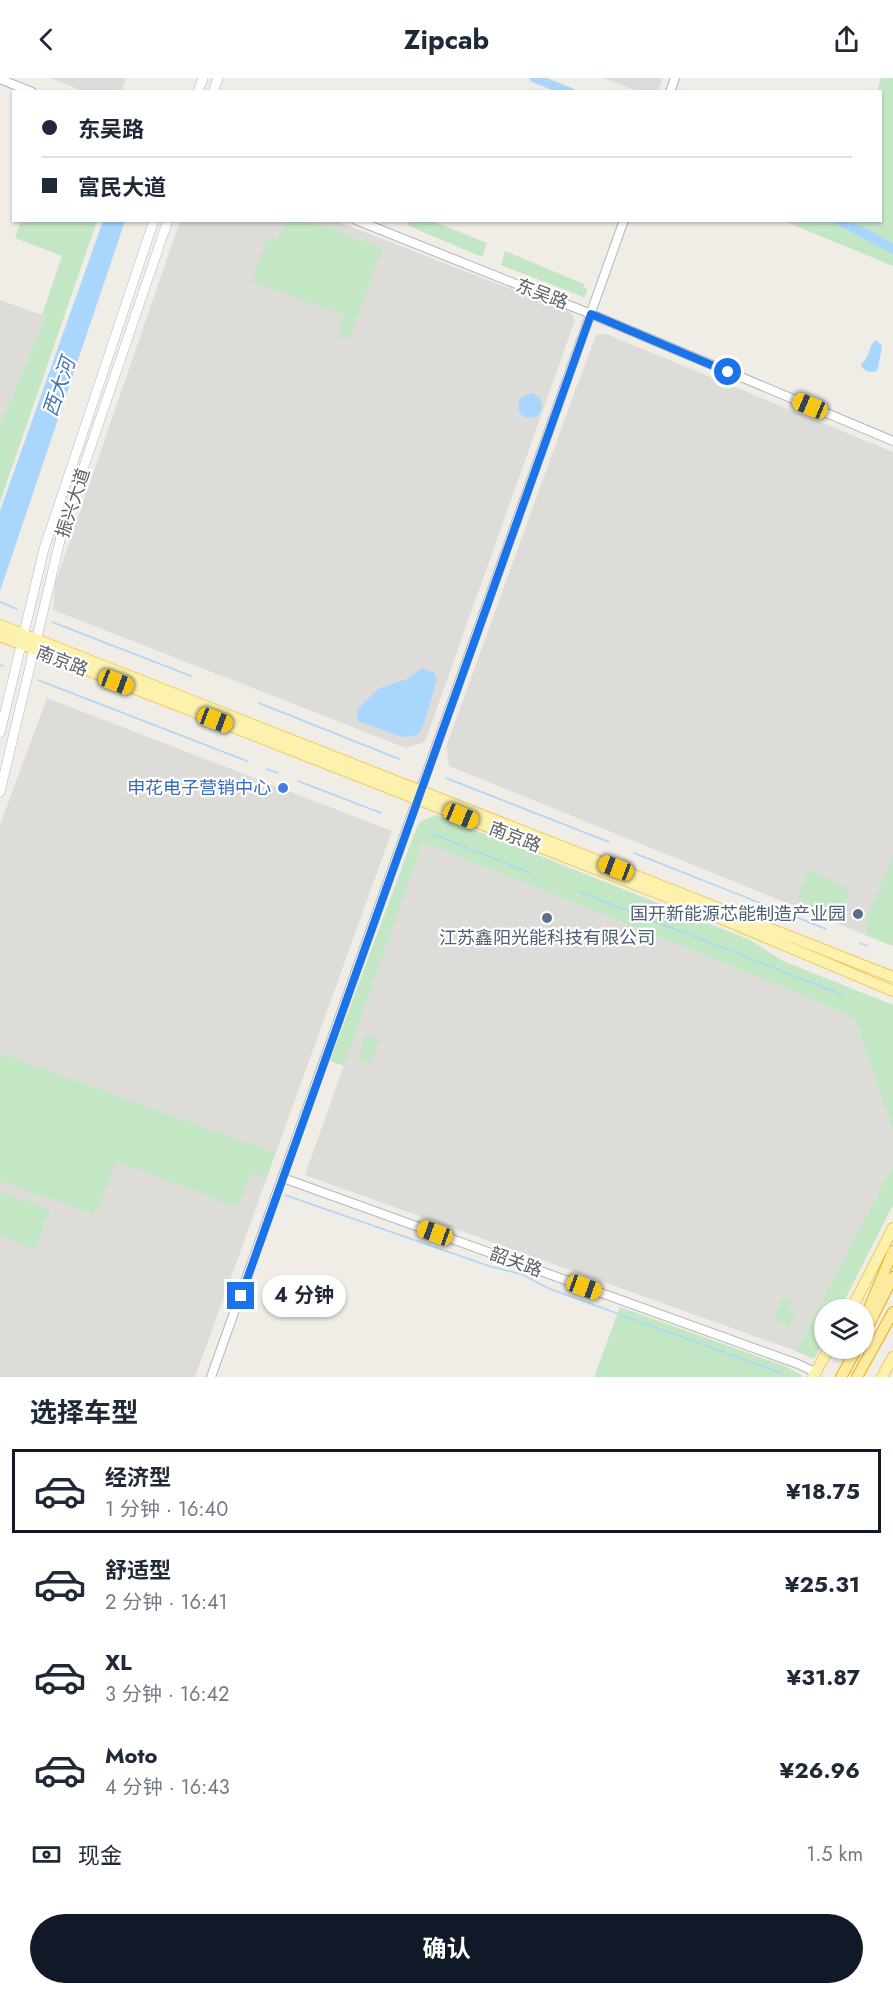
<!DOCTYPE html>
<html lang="zh">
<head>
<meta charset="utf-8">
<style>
	:root { --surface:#fff; --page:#f6f6f7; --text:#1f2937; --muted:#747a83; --line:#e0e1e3; --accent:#111827 }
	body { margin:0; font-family:Jost,"Noto Sans SC",sans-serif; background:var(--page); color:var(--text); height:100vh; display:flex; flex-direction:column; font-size:22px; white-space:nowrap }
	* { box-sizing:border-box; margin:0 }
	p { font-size:20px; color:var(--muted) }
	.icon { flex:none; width:33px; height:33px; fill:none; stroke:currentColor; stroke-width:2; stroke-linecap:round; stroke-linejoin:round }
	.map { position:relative; height:1299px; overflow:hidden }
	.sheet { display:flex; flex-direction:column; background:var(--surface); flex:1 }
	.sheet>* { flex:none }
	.banner { position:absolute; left:12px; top:12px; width:870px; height:132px; border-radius:0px; box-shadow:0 2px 4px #0004; display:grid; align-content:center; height:132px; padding:0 30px; background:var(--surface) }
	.controls { position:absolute; left:814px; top:1221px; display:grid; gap:12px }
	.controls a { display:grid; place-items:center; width:60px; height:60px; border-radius:50%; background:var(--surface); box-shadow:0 2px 4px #0004; font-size:30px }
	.end { position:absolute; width:27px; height:27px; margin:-14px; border:8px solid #1a73e8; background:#fff; box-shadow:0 0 0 3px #fff }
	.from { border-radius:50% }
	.bubble { position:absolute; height:42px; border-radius:21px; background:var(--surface); box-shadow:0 2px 4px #0004; font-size:20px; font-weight:700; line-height:42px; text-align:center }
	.car { position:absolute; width:18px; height:36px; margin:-18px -9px; border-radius:8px; box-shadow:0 0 4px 2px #0007; background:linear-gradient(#f5c518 24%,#345 0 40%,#f5c518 0 76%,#345 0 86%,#f5c518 0) }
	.banner b { display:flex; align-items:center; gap:21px; height:57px; font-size:22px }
	.banner b+b { border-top:2px solid var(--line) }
	.banner i { width:15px; height:15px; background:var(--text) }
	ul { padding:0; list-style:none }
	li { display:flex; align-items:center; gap:18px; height:84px; margin:0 12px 9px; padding:0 18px; border:3px solid transparent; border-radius:0px }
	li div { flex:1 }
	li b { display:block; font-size:22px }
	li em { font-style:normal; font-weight:700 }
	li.active { border-color:var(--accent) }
	li>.icon { width:54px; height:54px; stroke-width:1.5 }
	h2 { padding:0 30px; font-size:27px; line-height:72px }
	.pay { display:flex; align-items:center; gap:15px; height:66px; padding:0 30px; font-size:22px }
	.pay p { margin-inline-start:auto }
	.cta { display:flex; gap:12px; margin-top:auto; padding:12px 30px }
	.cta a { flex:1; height:69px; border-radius:36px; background:var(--accent); color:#fff; font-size:24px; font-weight:700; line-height:69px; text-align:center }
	header { display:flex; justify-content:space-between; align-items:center; height:78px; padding:0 30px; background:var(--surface); font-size:27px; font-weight:700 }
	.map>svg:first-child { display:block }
</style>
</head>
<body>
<header><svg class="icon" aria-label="back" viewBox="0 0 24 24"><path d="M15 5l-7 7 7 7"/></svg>Zipcab<svg class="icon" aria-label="share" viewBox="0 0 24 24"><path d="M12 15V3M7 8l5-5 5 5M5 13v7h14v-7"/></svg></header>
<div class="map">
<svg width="893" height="1299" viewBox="0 0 893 1299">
	<rect width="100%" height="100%" fill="#efede6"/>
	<path fill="#dedcd8" d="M 50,0 L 126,0 L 121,13 L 86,14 Z
		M 603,0 L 663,0 L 658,13 L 640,14 Z
		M 180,143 L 336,143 L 570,234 L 575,242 L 425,664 L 406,670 L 53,532 L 55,506 Z
		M 0,222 L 45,238 L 0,347 Z
		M 606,256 L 893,374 L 893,868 L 449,688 L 446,669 L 572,321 L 596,257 Z
		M 47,620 L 392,753 L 195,1299 L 0,1299 L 0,747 Z
		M 423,764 L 797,915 L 854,940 L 893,1052 L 893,1086 L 796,1273 L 305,1097 Z"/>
	<path fill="#c3e6c4" d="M 881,0 L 893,0 L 893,188 L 784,143 L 880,142 L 880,14 L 877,13 Z
		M 285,142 L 309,143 L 382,170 L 351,258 L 346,262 L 338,257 L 344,237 L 252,204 L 268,158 L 278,161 Z
		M 21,143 L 97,143 L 0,424 L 0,347 L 45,239 L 42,237 L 62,178 L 15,160 Z
		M 407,143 L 432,143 L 487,165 L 482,179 L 409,148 Z
		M 505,173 L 584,206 L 583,208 L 588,211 L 584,219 L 501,187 Z
		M 437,737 L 750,862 L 783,883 L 893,927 L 893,1052 L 854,940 L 797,915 L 423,764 L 344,988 L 330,983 L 417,749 L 421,743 Z
		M 893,778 L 893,868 L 865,857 L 870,848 L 865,845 Z
		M 808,791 L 850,813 L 840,840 L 835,842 L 807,830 L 809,824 L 797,819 Z
		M 367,956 L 380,961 L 371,985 L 358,981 Z
		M 0,975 L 275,1075 L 266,1100 L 252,1095 L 237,1129 L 116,1083 L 98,1131 L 93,1136 L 0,1103 Z
		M 893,1086 L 893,1127 L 840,1231 L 825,1232 L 825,1261 L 814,1281 L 796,1273 Z
		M 0,1114 L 50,1131 L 36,1171 L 0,1158 Z
		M 782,1219 L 791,1223 L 789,1232 L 796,1235 L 790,1249 L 774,1242 Z
		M 620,1229 L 787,1289 L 804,1299 L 594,1299 Z"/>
	<path fill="#a8d6fd" d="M 103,143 L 125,143 L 0,513 L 0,433 Z
		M 830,143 C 857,142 870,152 893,166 L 893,176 Z
		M 876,262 L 882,267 C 882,270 878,291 877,293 L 869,294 L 862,290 L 861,286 C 871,279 867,269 876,262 Z
		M518 328a12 12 0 1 1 24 0a12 12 0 1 1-24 0Z
		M 422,590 L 434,595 L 437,602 L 423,648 L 417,657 L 402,659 L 358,643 L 357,632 L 378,611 L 407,601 Z"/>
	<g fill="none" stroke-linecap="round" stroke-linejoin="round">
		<path stroke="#a8d6fd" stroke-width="1.5" d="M 0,524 L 17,531
			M 52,544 L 191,598
			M 0,587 L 3,588
			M 38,602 L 247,683
			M 259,625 L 399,681
			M 266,691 L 278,695
			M 446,700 L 609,764
			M 298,703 L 381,735
			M 433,756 L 530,795
			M 634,775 L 826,851
			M 580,814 L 843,917
			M 860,865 L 867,868
			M 285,1117 L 492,1189 L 521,1196 L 550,1211 L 781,1295"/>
		<path stroke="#a8d6fd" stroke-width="9" d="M 534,0 L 570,14"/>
		<g stroke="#b3b6ba" stroke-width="10">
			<path id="tertiary" d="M 0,1 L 32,14
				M 670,14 L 675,0
				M 356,142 L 591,236 L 893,363
				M 283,1100 L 798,1286 L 815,1294
				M 211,1299 L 624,142"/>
		</g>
		<g stroke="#b4b8bd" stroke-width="10">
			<path id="secondary" d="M 198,14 L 203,0
				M 213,14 L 218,0
				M 0,655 L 44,471 L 154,142
				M 0,714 L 63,450 L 168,142"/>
		</g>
		<g stroke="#efca5f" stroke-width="12">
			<path id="primary" d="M 0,547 L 893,899
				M 0,558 L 703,833 L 893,913
				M 851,1232 L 893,1150
				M 813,1299 L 829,1270
				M 882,1299 L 893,1279"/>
		</g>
		<g stroke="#f0ad05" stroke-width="12">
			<path id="trunk" d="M 864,1242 L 893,1173
				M 864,1256 L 893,1199
				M 841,1299 L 857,1270
				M 857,1299 L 893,1234"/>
		</g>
		<use href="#tertiary" stroke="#fff" stroke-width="8"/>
		<use href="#secondary" stroke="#fff" stroke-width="9"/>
		<use href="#primary" stroke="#fdf2ad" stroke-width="10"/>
		<use href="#trunk" stroke="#fcea9f" stroke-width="10"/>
	</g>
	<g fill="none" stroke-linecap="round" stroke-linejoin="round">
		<path stroke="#1a73e8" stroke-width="8" d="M 241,1218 L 591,236 L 728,294"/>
	</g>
	<circle fill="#3f7fe0" stroke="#fff" stroke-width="2" cx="283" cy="710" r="6"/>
	<g fill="#5c6f8a" stroke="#fff" stroke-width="2">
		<circle cx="858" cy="836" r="6"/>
		<circle cx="547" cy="840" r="6"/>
	</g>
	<g text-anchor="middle" stroke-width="4.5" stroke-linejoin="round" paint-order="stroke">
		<g font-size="18" fill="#5d6166" stroke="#fff">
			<text transform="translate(542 216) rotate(21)" y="6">东吴路</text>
			<text transform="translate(73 425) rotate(-72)" y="6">振兴大道</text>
			<text transform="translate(62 583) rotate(21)" y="6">南京路</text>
			<text transform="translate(515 759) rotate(21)" y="6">南京路</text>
			<text transform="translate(516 1184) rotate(20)" y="6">韶关路</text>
		</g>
		<g font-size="18" fill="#366cbe" stroke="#fff" text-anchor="end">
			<text x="271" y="716">申花电子营销中心</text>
		</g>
		<g font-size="18" fill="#4e5e75" stroke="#fff" text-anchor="end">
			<text x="846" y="842">国开新能源芯能制造产业园</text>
			<text x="547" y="866" text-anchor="middle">江苏鑫阳光能科技有限公司</text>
		</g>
		<g font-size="20" font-style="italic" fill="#4476af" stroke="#fff">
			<text transform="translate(59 309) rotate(-71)" y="7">西大河</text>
		</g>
	</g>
</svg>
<div class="controls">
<a><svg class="icon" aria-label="layers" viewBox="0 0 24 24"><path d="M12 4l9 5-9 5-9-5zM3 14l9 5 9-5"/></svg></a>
</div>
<i class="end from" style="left:728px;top:294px"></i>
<i class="end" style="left:241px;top:1218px"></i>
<div class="bubble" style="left:262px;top:1197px;width:84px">4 分钟</div>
<i class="car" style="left:810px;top:328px;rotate:293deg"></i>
<i class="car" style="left:116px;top:604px;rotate:111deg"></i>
<i class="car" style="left:215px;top:642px;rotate:111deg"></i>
<i class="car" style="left:461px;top:738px;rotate:112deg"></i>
<i class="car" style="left:616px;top:790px;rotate:291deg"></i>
<i class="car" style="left:435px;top:1155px;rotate:290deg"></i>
<i class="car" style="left:584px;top:1209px;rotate:110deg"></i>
<div class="banner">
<b><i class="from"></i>东吴路</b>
<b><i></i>富民大道</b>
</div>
</div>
<section class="sheet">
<h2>选择车型</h2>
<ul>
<li class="active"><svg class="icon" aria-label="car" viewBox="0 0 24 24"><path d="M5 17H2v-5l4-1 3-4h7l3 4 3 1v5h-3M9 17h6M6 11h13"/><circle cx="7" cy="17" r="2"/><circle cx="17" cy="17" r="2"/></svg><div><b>经济型</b><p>1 分钟 · 16:40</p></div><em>¥18.75</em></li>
<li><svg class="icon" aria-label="car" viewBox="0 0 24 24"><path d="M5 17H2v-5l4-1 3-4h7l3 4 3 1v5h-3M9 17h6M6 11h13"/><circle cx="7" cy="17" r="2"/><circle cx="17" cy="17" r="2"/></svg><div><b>舒适型</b><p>2 分钟 · 16:41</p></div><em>¥25.31</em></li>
<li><svg class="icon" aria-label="car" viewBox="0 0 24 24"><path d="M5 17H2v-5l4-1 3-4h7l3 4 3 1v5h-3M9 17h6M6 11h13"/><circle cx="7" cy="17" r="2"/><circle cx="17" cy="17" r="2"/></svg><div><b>XL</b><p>3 分钟 · 16:42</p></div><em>¥31.87</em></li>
<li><svg class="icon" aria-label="car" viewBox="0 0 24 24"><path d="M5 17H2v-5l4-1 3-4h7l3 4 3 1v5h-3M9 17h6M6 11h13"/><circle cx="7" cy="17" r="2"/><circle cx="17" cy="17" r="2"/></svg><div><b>Moto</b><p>4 分钟 · 16:43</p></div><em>¥26.96</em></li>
</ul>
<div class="pay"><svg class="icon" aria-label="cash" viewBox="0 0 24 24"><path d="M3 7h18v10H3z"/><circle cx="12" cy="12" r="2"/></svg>现金<p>1.5 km</p></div>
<div class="cta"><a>确认</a></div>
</section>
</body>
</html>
